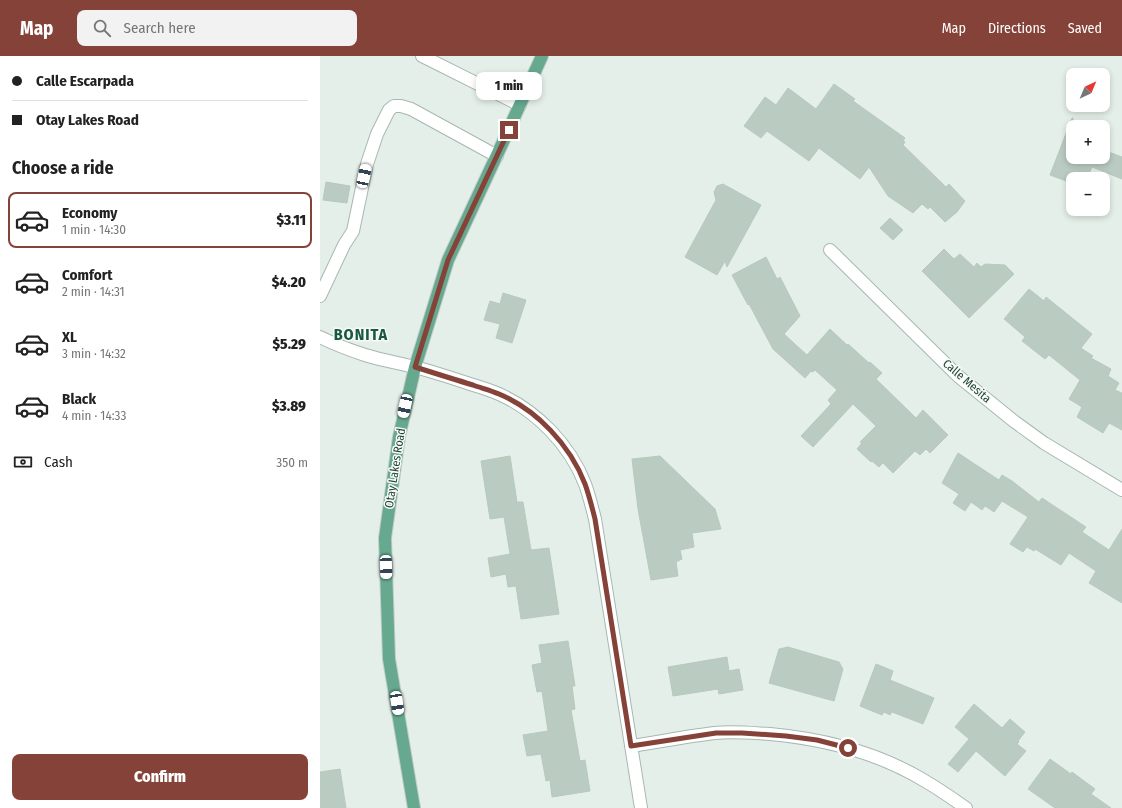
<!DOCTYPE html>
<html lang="en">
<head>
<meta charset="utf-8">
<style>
	:root { --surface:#fff; --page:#f2f2f2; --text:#222; --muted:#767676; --line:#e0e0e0; --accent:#854238 }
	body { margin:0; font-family:"Fira Sans Condensed",sans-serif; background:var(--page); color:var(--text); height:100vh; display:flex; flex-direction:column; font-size:15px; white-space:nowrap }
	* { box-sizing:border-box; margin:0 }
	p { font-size:13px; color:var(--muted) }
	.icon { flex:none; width:22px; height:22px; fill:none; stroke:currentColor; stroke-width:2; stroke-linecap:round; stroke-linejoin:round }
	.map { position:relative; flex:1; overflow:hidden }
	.details { display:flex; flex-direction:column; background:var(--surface); width:320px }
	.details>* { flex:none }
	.hud { display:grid; align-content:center; height:88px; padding:0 12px; background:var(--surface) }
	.needle { width:26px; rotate:44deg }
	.controls { position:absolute; left:746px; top:12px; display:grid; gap:8px }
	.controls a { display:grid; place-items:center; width:44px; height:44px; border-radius:8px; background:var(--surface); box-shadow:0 2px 6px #0003; font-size:20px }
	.end { position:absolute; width:18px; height:18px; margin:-9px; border:5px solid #854238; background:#fff; box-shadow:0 0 0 2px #fff }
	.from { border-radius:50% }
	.bubble { position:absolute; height:28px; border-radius:8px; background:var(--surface); box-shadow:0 2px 6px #0003; font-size:13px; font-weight:800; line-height:28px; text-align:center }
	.car { position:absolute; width:12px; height:24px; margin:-12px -6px; border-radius:5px; box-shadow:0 0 3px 1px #0007; background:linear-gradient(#fff 24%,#345 0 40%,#fff 0 76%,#345 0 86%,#fff 0) }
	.hud b { display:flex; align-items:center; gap:14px; height:38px; font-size:15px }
	.hud b+b { border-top:1px solid var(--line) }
	.hud i { width:10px; height:10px; background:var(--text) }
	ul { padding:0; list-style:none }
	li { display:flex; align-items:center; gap:12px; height:56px; margin:0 8px 6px; padding:0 4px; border:2px solid transparent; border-radius:8px }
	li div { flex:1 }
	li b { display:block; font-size:15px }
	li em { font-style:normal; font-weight:800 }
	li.active { border-color:var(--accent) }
	li>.icon { width:36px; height:36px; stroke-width:1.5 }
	h2 { padding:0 12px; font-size:18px; line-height:48px }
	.pay { display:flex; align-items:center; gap:10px; height:44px; padding:0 12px; font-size:15px }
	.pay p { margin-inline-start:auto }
	.action { display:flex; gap:8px; margin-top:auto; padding:8px 12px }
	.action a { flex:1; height:46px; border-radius:8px; background:var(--accent); color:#fff; font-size:16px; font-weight:800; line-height:46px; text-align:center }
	header { display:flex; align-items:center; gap:24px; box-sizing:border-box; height:56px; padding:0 20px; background:var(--accent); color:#fff }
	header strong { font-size:19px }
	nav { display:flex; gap:22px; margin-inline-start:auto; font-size:14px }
	.search { width:280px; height:36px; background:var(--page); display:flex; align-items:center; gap:10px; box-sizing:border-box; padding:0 14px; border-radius:8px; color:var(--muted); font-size:15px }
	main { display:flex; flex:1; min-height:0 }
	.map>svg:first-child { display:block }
</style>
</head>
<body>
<header>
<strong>Map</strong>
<div class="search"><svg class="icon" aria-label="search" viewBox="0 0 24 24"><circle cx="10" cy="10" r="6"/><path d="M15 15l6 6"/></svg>Search here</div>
<nav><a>Map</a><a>Directions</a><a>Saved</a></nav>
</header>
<main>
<section class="details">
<div class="hud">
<b><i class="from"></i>Calle Escarpada</b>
<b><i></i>Otay Lakes Road</b>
</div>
<h2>Choose a ride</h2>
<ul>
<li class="active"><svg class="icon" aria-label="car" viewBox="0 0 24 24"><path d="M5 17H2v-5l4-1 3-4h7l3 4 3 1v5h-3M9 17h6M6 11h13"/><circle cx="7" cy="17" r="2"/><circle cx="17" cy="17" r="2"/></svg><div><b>Economy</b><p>1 min · 14:30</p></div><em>$3.11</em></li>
<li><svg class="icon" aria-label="car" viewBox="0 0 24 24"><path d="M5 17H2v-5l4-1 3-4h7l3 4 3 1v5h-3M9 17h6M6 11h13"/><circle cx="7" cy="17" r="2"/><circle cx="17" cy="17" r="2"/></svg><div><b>Comfort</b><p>2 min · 14:31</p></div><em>$4.20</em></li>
<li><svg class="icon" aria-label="car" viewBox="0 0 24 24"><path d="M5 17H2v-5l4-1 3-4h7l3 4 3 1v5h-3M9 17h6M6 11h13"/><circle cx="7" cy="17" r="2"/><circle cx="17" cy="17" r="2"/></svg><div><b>XL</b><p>3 min · 14:32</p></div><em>$5.29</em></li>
<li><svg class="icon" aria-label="car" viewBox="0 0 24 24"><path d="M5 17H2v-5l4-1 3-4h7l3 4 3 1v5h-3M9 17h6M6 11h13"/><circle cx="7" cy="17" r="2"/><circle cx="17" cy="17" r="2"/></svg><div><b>Black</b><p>4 min · 14:33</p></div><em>$3.89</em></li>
</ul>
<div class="pay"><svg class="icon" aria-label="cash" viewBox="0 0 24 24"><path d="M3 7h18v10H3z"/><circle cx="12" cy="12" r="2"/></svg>Cash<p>350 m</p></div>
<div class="action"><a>Confirm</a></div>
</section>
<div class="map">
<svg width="802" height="752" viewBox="0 0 802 752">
	<rect width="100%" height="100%" fill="#e5efe9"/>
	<path fill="#bacbc2" stroke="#b7cabf" d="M 514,28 L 535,43 L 533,45 L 585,82 L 583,85 L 585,86 L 583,89 L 626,131 L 629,128 L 645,145 L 637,156 L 625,166 L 610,151 L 608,153 L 602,148 L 593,157 L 568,140 L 549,111 L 540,123 L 499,92 L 489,105 L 447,75 L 441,82 L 424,70 L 445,41 L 456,49 L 468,32 L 496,53 Z
		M 752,62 L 753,62 L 753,101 L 783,101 L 783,94 L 802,101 L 802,123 L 772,111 L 767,123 L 751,122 L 749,126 L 730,119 Z
		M 6,126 L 30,130 L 27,147 L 3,144 Z
		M 403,128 L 441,149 L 407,211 L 405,205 L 397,219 L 365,201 L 396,144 L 394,136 L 397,130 Z
		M 570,162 L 583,174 L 573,184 L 560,172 Z
		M 624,193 L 634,203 L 640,198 L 654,211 L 657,207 L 661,211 L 665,208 L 685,209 L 694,218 L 649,262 L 602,215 Z
		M 446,201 L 457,223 L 460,221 L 480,260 L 464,278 L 487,299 L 510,273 L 527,289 L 528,288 L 549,307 L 550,306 L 562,317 L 556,323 L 596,362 L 603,354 L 628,379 L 610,397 L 606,393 L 600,399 L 595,395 L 573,417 L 563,407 L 559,411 L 552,405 L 551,406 L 537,393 L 542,387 L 540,386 L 556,370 L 533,348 L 493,391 L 481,380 L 511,348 L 508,344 L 517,334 L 495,314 L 493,316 L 491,315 L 485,322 L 453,293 L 429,248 L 428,249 L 412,219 Z
		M 709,233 L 724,245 L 726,241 L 772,278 L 761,292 L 773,300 L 771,302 L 791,313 L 788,320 L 799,327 L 795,334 L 802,337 L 802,374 L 789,367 L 783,377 L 757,361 L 762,351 L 749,343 L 760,324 L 729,299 L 725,303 L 702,285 L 705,281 L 684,263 Z
		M 183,237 L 206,244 L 192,287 L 176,282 L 180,268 L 164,264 L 170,245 L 180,248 Z
		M 638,397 L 679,424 L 682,419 L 692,425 L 719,446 L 722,442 L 766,471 L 762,476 L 789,494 L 802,473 L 802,547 L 769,527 L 776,515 L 749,497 L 741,509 L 715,493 L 714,495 L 707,491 L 703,496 L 690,488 L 708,461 L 682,445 L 674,456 L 665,450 L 662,454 L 651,446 L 645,455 L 633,447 L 639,438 L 622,427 Z
		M 190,400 L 197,446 L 203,446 L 211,494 L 229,492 L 239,558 L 201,563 L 196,530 L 188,531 L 186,518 L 171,521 L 168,502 L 190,498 L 184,461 L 170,463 L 161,405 Z
		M 340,400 L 395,453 L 401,473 L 372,477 L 374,491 L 360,494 L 362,503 L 356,506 L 358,520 L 331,524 L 318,453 L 312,403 Z
		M 248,585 L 255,630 L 252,630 L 255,653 L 251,654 L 260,705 L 265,704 L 270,735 L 232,741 L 230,724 L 226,725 L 221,698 L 207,700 L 203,679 L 228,675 L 222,635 L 217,636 L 212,609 L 222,607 L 219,589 Z
		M 468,591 L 519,606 L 523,613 L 514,645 L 449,627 L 459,593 Z
		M 407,601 L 409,615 L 419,613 L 423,634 L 399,638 L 398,633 L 353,640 L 348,611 Z
		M 556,608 L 573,615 L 570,624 L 614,642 L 603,668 L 572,656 L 570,659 L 564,656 L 562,659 L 540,650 Z
		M 654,648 L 682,672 L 690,663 L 705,676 L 698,685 L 699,686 L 697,688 L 706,695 L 685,720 L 656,695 L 638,716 L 628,708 L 649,683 L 635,671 Z
		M 730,703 L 751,718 L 752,716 L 775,733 L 771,738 L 791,752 L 735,752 L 708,733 Z
		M 20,713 L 26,752 L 0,752 L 0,716 Z"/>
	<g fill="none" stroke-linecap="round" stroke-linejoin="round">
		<g stroke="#a7b8b0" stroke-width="14">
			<path id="minor" d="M 102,0 L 200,49
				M 510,194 L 638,320 L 695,366 L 724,387 L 802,434
				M 0,240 L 24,189 L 33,175 L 47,108 L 57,78 L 69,54 L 74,50 L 81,50 L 91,53 L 177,100
				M 0,281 C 14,288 30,294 45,299 C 61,304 79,307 95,311 C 114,316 132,322 150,328 C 160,331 170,334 179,338 C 217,355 250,389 265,428 C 269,439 272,451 275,463 L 321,752
				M 311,690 C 339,686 367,680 395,677 C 412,675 432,677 450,678 C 504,683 559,697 605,725 C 619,733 633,743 646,752"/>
		</g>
		<g stroke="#c1cbc7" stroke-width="14">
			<path id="major" d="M 94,752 L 69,603 L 65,482 L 79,381 L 95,311 L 128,204 L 183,86 L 222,0"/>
		</g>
		<use href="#minor" stroke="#fff" stroke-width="12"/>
		<use href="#major" stroke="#66a98f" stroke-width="12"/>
	</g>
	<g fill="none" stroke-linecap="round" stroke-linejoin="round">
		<path stroke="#854238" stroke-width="5" d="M 189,74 L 128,204 L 95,311 C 114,317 133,323 153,329 C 161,332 170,334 179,338 C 217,354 250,389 265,428 C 269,439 272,451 275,463 L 311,690 L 396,677 L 422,677 L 466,680 L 497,684 L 528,692"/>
	</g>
	<g text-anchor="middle" stroke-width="3" stroke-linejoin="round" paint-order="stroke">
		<g font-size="12" fill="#224436" stroke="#f6fbf8">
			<text transform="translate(647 325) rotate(41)" y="4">Calle Mesita</text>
			<text transform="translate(75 412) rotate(-81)" y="4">Otay Lakes Road</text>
		</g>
		<g font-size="16" font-weight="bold" letter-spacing="1" fill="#1b5842" stroke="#f6fbf8">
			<text x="41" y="284">BONITA</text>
		</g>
	</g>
</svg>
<div class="controls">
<a><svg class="needle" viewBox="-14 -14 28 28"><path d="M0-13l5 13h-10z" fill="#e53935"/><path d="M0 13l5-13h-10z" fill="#767676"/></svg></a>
<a>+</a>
<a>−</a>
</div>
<i class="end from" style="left:528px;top:692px"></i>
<i class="end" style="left:189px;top:74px"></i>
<div class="bubble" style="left:156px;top:16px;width:66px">1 min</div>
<i class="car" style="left:44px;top:120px;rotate:12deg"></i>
<i class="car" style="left:85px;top:350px;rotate:192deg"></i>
<i class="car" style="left:66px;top:511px;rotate:178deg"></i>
<i class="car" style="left:77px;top:647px;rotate:171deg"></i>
</div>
</main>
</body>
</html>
